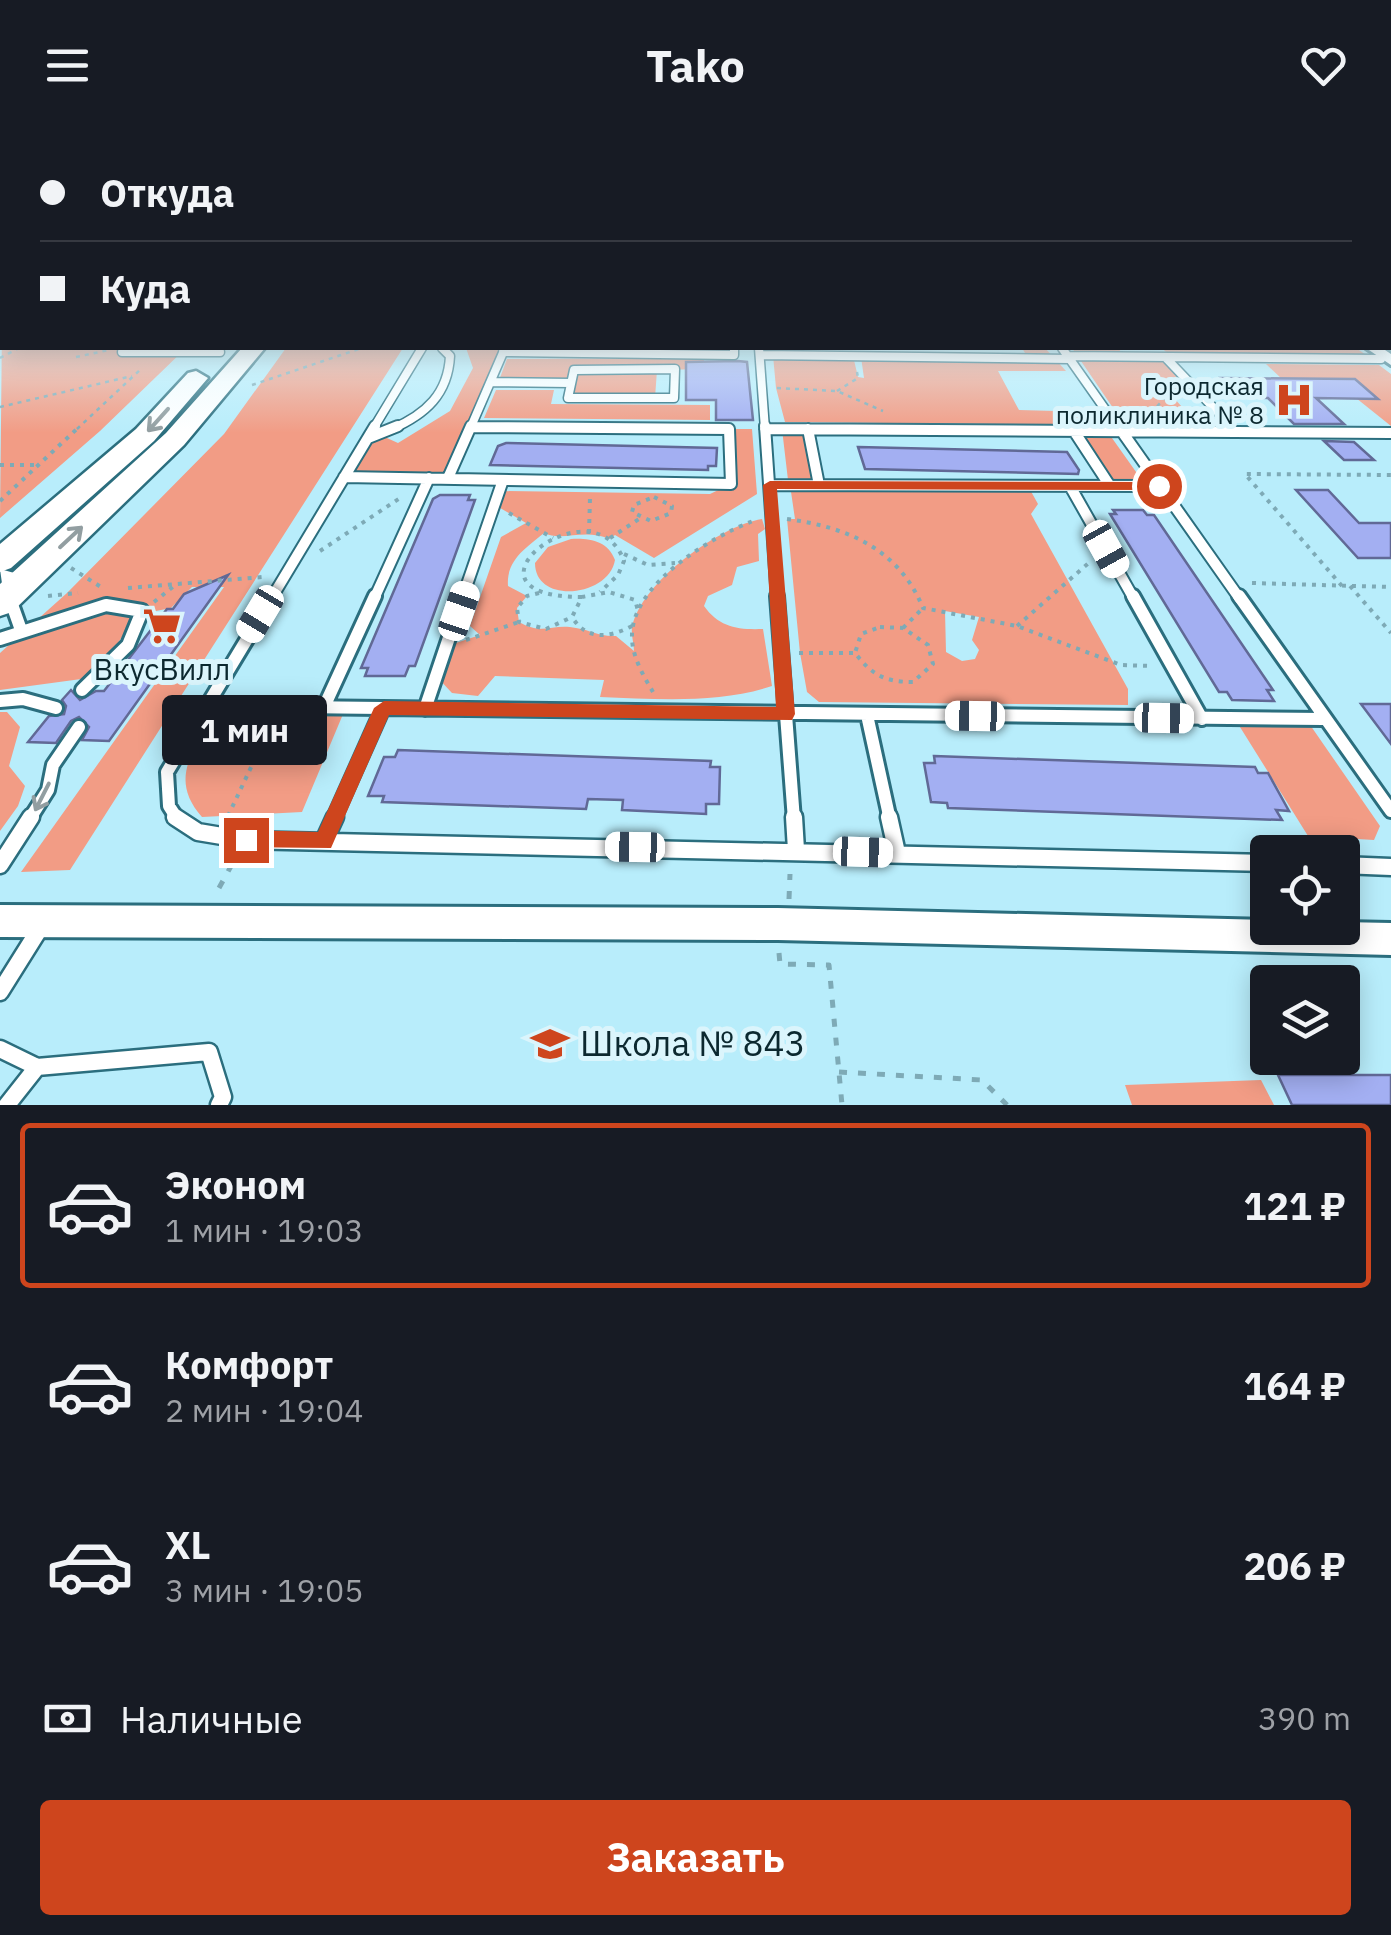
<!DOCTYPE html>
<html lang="ru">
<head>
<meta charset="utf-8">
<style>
	:root { --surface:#171b24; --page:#242831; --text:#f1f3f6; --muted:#9ea1a6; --line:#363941; --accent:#ce451d }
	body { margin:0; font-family:"IBM Plex Sans",sans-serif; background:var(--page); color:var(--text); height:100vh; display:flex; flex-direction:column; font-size:38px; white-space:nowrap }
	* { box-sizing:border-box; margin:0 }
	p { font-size:32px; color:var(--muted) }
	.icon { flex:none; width:55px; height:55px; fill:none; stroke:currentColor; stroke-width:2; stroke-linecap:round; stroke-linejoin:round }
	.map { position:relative; height:975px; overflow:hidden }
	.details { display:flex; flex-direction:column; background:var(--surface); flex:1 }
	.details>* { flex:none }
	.guide { position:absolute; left:0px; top:0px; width:1392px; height:220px; box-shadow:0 5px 25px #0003; display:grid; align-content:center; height:220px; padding:0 40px; background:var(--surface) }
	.fabs { position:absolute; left:1250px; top:705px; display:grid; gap:20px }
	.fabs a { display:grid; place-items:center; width:110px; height:110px; border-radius:10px; background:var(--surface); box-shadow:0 5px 25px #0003; font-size:50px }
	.end { position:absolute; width:45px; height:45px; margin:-22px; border:12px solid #ce451d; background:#fff; box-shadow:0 0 0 5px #fff }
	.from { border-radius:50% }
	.bubble { position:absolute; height:70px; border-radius:10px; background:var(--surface); box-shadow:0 5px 25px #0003; font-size:32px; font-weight:700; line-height:70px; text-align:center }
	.car { position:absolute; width:30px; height:60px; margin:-30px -15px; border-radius:12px; box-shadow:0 0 8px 2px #0007; background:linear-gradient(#fff 24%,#345 0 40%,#fff 0 76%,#345 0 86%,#fff 0) }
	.guide b { display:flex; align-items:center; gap:35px; height:95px; font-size:38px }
	.guide b+b { border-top:2px solid var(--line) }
	.guide i { width:25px; height:25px; background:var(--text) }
	ul { padding:18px 0 0; list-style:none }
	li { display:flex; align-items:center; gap:30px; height:165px; margin:0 20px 15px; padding:0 20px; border:5px solid transparent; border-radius:10px }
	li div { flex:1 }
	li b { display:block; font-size:38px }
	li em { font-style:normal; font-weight:700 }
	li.selected { border-color:var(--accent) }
	li>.icon { width:90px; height:90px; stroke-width:1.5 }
	.pay { display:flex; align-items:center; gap:25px; height:110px; padding:0 40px; font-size:38px }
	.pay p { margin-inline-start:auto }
	.action { display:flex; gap:20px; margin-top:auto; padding:20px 40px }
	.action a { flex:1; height:115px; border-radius:10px; background:var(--accent); color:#fff; font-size:40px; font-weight:700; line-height:115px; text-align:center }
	header { display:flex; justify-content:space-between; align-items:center; height:130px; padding:0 40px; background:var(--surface); font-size:45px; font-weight:700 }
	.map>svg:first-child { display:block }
</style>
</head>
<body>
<header><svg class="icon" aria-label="menu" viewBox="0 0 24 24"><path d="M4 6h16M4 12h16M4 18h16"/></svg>Tako<svg class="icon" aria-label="heart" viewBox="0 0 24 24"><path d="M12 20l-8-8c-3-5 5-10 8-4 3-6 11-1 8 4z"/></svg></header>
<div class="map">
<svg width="1391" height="975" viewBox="0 0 1391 975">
	<rect width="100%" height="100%" fill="#b8edfb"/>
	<path fill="#f29c85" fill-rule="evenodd" d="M 2,196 L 2,218 L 186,218 L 100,301 L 0,388 Z
		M 286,218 L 403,218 L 70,740 L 21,742 L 224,457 L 192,457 L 171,478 L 136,485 L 96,547 L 0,560 L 0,523 L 67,463 L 224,304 Z
		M 466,218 L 507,218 L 448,348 L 344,347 L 368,308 L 378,304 L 398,313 L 450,281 L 473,238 Z
		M 1022,218 L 1045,218 L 1066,241 L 998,241 L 1019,280 L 1093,282 L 1103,295 L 785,292 L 776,258 L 773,225 L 853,226 L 858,247 L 864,248 L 861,227 L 1028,228 Z
		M 1072,218 L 1118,218 L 1125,227 L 1161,228 L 1193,267 L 1174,268 L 1190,286 L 1211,286 L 1219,297 L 1138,297 L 1122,291 Z
		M 1162,218 L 1356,218 L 1372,229 L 1172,228 Z
		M 704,228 L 704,239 L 657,240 L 655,268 L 568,268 L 571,254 L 498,253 L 507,229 Z
		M 1266,234 L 1379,235 L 1391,244 L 1391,296 L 1356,268 L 1377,268 L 1355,249 L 1282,249 Z
		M 496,260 L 554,260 L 551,274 L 710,275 L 710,290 L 484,288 Z
		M 729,299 L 752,299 L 757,364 L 654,428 L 615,405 L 609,409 C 585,398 562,412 544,403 C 526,418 506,430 508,456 L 527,466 L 517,478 L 519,492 C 543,506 552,493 576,498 C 591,500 599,507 616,506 L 634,521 C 634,514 631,505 632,498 C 640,453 719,396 762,389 L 765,399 L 758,404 L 759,431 L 737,437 L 732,455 L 708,466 L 704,476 C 719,497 737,500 763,499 L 772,556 C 719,574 656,569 600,567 L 604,550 L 495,546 L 478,566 L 452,563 L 437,547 L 447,516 L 480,505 L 470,496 L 501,407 L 526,393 L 495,375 L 500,361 L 710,364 L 731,354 Z
		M 782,299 L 808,299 L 818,349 L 788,350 Z
		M 1074,301 L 1107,301 L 1146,356 L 1110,356 Z
		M 790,355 L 1028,356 L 1038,374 L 1031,384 L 1128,559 L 1128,575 L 819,572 L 807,562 L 800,523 L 787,389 L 795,389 ZM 945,481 L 979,487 L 972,510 L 979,520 L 975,529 L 962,531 L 946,522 Z
		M 571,409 C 590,408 608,411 615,430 C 609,467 535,475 535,433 L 548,417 Z
		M 219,576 L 346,577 L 302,682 L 202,687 C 166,646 197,617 219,576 Z
		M 0,582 L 7,582 L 20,597 L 9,636 L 25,656 L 18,676 L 0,701 Z
		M 1235,589 L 1306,589 L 1380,696 L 1374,710 L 1308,706 Z
		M 1261,950 L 1274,975 L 1132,975 L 1125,955 Z"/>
	<path fill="#a3aff2" stroke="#616996" stroke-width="2.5" d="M 738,231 L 747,232 L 753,290 L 716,290 L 716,270 L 686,270 L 686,232 Z
		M 1221,248 L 1355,249 L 1378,269 L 1316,268 L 1344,294 L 1294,294 L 1268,268 L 1240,267 Z
		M 1324,311 L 1354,312 L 1374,330 L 1344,330 Z
		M 506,313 L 717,318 L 716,336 L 708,336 L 708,340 L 490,335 L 498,316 Z
		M 858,317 L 1067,322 L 1079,340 L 1078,344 L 865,339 Z
		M 1296,360 L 1328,360 L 1359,393 L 1391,393 L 1391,428 L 1358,428 Z
		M 440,365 L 470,365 L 468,370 L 475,370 L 415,536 L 409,536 L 405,546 L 365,546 L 368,538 L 361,538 L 433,369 Z
		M 1113,380 L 1143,380 L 1147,385 L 1154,385 L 1273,560 L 1267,560 L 1274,571 L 1232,570 L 1227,562 L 1219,562 L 1110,384 L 1116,384 Z
		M 228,445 L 109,611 L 82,610 L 89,597 L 79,587 L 71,591 L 56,613 L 28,612 L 49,586 L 64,584 L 66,576 L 62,570 L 71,560 L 80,570 L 96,561 L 104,561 L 167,479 L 173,479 L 184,464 Z
		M 1361,574 L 1391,574 L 1391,614 Z
		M 398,620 L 711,631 L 710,637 L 720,637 L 719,674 L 706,674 L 706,684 L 622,680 L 623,670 L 588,669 L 586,679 L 382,672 L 384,666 L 368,666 L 384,627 L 395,627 Z
		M 934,626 L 1255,637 L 1258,643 L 1268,643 L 1289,681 L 1276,680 L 1282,690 L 948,678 L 947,673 L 931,672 L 924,633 L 935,633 Z
		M 1278,945 L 1391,945 L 1391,975 L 1292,975 Z"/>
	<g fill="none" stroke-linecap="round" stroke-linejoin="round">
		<g stroke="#2b6e7e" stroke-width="11">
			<path id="service-far3" d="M 759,218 L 765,299
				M 1062,218 L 1119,299
				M 122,222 L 220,222
				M 503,222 L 734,225 L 734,218
				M 760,225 L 1070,229
				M 1068,226 L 1381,229
				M 1166,228 L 1228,293
				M 675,239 L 674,268 L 568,268 L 574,240 Z
				M 491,252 L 571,253
				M 471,297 L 717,299
				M 373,299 L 422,218
				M 392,299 C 426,284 448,264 450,226 L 442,218
				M 470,299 L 505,218"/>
		</g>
		<g stroke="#2b6e7e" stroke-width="14">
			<path id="service-far2" d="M 765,296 L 777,469
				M 1118,296 L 1240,469
				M 765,299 L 1391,303
				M 808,299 L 819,355
				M 1074,301 L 1110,356
				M 368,308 L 398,296
				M 344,347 L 731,354 L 729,299 L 471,297
				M 448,348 L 471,296
				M 769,355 L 1159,356
				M 1070,356 L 1134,469
				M 271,469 L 375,296
				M 374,469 L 429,348
				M 462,469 L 503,350"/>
		</g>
		<g stroke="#2b6e7e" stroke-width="18">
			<path id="service-far1" d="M 9,466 L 21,500
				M 777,466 L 794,690
				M 1133,466 L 1202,589
				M 1239,466 L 1391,681
				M 0,509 L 106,475 L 142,481 L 128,515 L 82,560
				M 0,571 L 23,569 L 56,578
				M 205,576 L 1323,589
				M 324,577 L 375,466
				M 425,579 L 463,466
				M 867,585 L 890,690
				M 29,690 L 48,660 L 53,635 L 79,597
				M 178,690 L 169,676 L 167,642 L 273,466
				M 333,690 L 383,578"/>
		</g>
		<g stroke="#2b6e7e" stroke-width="21">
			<path id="service" d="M 175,687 L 198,702 L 246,710 L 1268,733
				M 794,687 L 796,720
				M 889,687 L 897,723
				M 324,711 L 335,687
				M 0,735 L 31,687
				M 1342,735 L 1391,737
				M 0,862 L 42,795
				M 0,919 L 37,937 L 209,922 L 223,967 L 219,975
				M 7,975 L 37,937"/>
		</g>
		<g stroke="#2b6e7e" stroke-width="6">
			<path id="minor" d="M 1366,218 L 1382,218 L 1391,224 L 1391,235 Z
				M 0,439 L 25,446 L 28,451 L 20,468 L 4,468 Z
				M 0,775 L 778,778 L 1268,790 L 1268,798 L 1342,798 L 1342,792 L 1391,793 L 1391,825 L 778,810 L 0,807 Z"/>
		</g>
		<g stroke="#2b6e7e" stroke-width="4">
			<path id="tertiary" d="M 1390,174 L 1391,174 L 1391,184 L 1390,184 Z"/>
		</g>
		<g stroke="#2b6e7e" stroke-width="5">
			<path id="primary" d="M 242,218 L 265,218 L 184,315 L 12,482 L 0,486 L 0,454 L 166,303 Z
				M 196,241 L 208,248 L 154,311 L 11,438 L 0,442 L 0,414 L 136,299 L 188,243 Z"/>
		</g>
		<path stroke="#7eaab6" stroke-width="2.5" stroke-dasharray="4 5" stroke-linecap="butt" d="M 76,227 L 109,220
			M 0,228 L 19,218
			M 252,255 L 362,218
			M 777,258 L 837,261 L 883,281
			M 837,261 L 858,248 L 857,242
			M 0,277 L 132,246
			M 1151,283 L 1175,257
			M 77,299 L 142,238"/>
		<path stroke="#7eaab6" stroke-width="4" stroke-dasharray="4 6" stroke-linecap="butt" d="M 0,335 L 35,335
			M 654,367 L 672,376 L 671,383 L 651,391 L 632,382 L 634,375 Z
			M 0,371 L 80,296
			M 509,383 L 553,408
			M 787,389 C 847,397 899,419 923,478 L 1017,496 L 1121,535 L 1151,536
			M 589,403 L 590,368
			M 610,408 L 639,389
			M 320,421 L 400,368
			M 624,424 L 648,435 L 675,433
			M 71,438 L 101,457
			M 1252,453 L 1391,457
			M 1342,456 L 1245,344 L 1391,345
			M 1350,456 L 1391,503
			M 128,458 L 263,447
			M 539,463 L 527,466 L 517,478 L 519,492 L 546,499 L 572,487
			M 48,466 L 78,463
			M 582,467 C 442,467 594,348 624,431 L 618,445 L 600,462
			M 154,472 L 174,456
			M 632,496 C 609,508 587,511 572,487 L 582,467 L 609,462 L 635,470 L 639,484
			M 1017,496 L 1092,430
			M 880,497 L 903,498 L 928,515 L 933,534 L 913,552 C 885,552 872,545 855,523 L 861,504 Z
			M 903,498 L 923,478
			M 466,510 L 519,492
			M 799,523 L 855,523
			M 653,562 C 643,545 631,525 632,504 C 634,453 711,407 753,391
			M 228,686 L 271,595"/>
		<path stroke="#7eaab6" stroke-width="5" stroke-dasharray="8 11" stroke-linecap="butt" d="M 219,758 L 236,727
			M 789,769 L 790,744
			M 779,823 L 780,834 L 829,835 L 842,975
			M 839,942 L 982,950 L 1007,975"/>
		<use href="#service-far3" stroke="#fff" stroke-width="8"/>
		<use href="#service-far2" stroke="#fff" stroke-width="10"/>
		<use href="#service-far1" stroke="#fff" stroke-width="12"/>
		<use href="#service" stroke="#fff" stroke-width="16"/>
		<use href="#minor" fill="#fff" fill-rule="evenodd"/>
		<use href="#tertiary" fill="#fff" fill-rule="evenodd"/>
		<use href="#primary" fill="#fff" fill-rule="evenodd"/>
	</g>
	<defs><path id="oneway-shaft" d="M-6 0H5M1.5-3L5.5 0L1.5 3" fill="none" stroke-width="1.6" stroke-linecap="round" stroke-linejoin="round" transform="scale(2.5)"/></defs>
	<g stroke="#929ea1">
		<use href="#oneway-shaft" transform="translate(158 290) rotate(132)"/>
		<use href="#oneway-shaft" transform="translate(71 407) rotate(-43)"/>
		<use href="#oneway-shaft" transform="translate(42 667) rotate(117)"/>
	</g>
	<linearGradient id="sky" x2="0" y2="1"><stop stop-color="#5fbabc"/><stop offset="0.55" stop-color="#dff7fd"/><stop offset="1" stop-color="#dff7fd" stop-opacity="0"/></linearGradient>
	<rect width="1391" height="303" fill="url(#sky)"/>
	<path fill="#ce451d" d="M 770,351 L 1159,352 L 1166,356 L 1159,360 L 777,359 L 795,584 L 792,590 L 389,585 L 331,718 L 239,717 L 235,710 L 246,700 L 318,702 L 374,578 L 384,571 L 776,577 L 763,355 Z"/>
	<defs>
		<g id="hospital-bare" transform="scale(3)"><path d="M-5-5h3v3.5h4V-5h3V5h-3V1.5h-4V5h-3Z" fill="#ce451d" stroke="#dbf5fc" stroke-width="2.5" paint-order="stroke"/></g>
		<g id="supermarket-bare" transform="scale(3)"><path d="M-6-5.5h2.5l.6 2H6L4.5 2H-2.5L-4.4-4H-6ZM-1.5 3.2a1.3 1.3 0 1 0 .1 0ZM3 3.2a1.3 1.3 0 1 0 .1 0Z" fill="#ce451d" stroke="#dbf5fc" stroke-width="2.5" paint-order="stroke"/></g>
		<g id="school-bare" transform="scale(3)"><path d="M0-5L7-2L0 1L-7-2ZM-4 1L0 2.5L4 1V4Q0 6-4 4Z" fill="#ce451d" stroke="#dbf5fc" stroke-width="2.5" paint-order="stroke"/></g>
	</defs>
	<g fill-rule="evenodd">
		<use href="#hospital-bare" x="1294" y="270"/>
		<use href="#supermarket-bare" x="162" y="496"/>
		<use href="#school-bare" x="550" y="914"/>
	</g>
	<g text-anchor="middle" stroke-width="10" stroke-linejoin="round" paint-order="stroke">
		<g font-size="25" fill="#0c282f" stroke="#dbf5fc" text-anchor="end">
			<text x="1264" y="265">Городская<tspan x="1264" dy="29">поликлиника № 8</tspan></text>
		</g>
		<g font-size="30" fill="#0c282f" stroke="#dbf5fc">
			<text x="162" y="550">ВкусВилл</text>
		</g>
		<g font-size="35" fill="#0c282f" stroke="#dbf5fc" text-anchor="start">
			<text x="580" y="926">Школа № 843</text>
		</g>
	</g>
</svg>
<div class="fabs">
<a><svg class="icon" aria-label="locate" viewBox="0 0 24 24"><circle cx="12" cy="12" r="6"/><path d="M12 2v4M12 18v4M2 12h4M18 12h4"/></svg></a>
<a><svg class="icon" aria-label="layers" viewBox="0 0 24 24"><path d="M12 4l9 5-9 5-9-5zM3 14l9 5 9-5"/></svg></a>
</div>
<i class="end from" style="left:1159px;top:356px"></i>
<i class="end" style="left:246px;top:710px"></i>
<div class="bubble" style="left:162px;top:565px;width:165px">1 мин</div>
<i class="car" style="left:1106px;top:419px;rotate:151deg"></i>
<i class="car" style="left:459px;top:481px;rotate:19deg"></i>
<i class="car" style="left:260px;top:484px;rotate:211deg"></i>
<i class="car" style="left:975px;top:586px;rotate:271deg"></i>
<i class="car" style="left:1164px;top:588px;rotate:91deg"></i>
<i class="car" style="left:635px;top:717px;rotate:271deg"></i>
<i class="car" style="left:863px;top:722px;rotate:92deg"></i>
<div class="guide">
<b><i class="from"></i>Откуда</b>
<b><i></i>Куда</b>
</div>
</div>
<section class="details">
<ul>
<li class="selected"><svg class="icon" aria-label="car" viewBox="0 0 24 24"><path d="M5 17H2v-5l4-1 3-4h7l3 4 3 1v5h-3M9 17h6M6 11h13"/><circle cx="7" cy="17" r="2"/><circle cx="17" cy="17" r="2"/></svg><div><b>Эконом</b><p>1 мин · 19:03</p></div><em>121 ₽</em></li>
<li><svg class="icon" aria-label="car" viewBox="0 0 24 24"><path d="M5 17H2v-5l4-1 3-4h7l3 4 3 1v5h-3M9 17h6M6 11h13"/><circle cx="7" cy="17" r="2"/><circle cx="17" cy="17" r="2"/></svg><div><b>Комфорт</b><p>2 мин · 19:04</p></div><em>164 ₽</em></li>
<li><svg class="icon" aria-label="car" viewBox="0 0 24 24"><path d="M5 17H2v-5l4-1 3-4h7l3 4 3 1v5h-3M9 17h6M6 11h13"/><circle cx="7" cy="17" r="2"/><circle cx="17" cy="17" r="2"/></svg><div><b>XL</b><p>3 мин · 19:05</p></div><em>206 ₽</em></li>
</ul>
<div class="pay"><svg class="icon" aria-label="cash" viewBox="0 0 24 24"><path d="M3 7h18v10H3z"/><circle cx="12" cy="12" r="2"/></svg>Наличные<p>390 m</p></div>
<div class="action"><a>Заказать</a></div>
</section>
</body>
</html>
